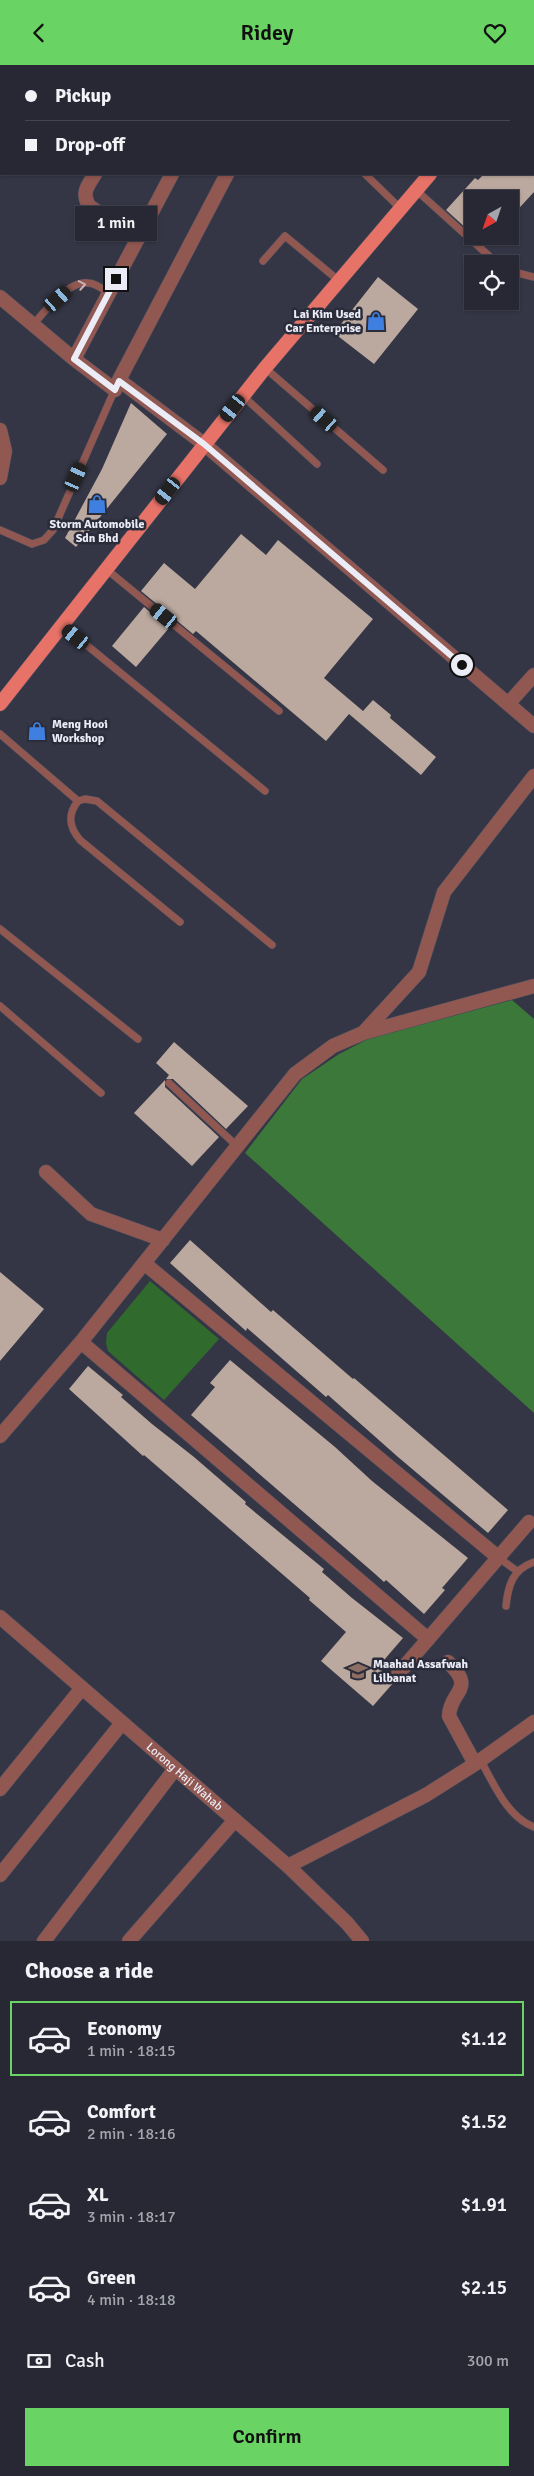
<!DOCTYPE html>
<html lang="en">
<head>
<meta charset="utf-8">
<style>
	:root { --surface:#272834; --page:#2f303c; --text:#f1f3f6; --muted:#a4a6ac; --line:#43444f; --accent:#69d464 }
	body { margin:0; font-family:Signika,sans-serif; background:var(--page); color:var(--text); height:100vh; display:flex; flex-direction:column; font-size:19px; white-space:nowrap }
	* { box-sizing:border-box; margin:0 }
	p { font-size:16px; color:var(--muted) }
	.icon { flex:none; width:28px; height:28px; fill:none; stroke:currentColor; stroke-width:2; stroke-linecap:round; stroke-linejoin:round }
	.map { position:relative; height:1876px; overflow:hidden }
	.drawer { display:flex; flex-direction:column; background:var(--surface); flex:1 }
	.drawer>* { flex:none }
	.hud { position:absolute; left:0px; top:0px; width:535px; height:110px; box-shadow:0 1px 4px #0004,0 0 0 1px var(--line); display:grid; align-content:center; height:110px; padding:0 25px; background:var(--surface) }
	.needle { width:32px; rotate:220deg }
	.buttons { position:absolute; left:464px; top:125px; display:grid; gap:10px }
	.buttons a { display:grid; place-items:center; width:55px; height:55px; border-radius:0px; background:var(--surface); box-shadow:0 1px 4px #0004,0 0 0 1px var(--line); font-size:25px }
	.end { position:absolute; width:22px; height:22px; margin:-11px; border:6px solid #ebecf6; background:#111; box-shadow:0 0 0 2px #111 }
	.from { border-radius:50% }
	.bubble { position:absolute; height:35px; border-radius:0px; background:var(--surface); box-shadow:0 1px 4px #0004,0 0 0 1px var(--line); font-size:16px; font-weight:600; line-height:35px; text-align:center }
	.car { position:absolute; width:15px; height:30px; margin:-15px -8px; border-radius:6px; box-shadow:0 0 4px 1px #0007; background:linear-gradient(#222 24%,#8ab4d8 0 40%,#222 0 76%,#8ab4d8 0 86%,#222 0) }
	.hud b { display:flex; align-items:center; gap:18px; height:48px; font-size:19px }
	.hud b+b { border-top:1px solid var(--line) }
	.hud i { width:12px; height:12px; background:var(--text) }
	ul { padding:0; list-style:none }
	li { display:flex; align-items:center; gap:15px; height:75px; margin:0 10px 8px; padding:0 15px; border:2px solid transparent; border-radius:0px }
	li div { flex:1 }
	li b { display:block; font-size:19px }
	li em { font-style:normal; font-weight:600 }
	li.current { border-color:var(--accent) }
	li>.icon { width:45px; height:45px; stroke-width:1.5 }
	h2 { padding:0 25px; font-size:22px; line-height:60px }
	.pay { display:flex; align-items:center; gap:12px; height:55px; padding:0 25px; font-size:19px }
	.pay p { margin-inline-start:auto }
	.action { display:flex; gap:10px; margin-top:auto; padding:10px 25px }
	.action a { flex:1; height:58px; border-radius:0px; background:var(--accent); color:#111; font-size:20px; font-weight:600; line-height:58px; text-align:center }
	header { display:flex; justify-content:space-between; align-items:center; height:65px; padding:0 25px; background:var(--accent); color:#111; font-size:22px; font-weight:600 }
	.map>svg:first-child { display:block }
</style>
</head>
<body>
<header><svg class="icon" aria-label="back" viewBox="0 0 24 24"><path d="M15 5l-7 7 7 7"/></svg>Ridey<svg class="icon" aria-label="heart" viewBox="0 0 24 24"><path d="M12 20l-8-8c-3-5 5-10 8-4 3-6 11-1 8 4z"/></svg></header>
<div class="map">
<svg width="534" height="1876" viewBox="0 0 534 1876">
	<rect width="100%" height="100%" fill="#343645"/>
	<path fill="#306b2d" d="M 150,1216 L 219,1274 L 164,1335 L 108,1286 L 106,1278 L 107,1268 Z"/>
	<path fill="#3c7839" d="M 512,935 L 534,954 L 534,1348 L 245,1088 L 302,1014 L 339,989 L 368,974 Z"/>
	<path fill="#bba89e" d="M 484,109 L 534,109 L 534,127 L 510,153 L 510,134 L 472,134 L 472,158 L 467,164 L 446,145 L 475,113 L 478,115 Z
		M 378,212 L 418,244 L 374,299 L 334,268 Z
		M 131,338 L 167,369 L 76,482 L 65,473 L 102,404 Z
		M 241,469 L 266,490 L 278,475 L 373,554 L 324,613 L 363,646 L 373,635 L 391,650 L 390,653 L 436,692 L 421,710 L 349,649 L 326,676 L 196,566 L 193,569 L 141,526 L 164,498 L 195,524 Z
		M 144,542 L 169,563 L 136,602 L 112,581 Z
		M 174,977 L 248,1041 L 226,1064 L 173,1014 L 166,1014 L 169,1010 L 156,998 Z
		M 165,1015 L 165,1022 L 219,1072 L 192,1101 L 134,1048 Z
		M 190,1175 L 271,1247 L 273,1245 L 353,1314 L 354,1313 L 508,1445 L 488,1468 L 398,1392 L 328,1330 L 326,1332 L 247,1263 L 246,1266 L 170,1198 Z
		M 0,1207 L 44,1244 L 0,1296 Z
		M 230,1295 L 335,1382 L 372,1416 L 468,1493 L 442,1523 L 445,1525 L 424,1549 L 386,1515 L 384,1517 L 374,1508 L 191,1350 L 215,1322 L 210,1318 Z
		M 88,1301 L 123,1330 L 121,1332 L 152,1359 L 194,1392 L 246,1437 L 245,1439 L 324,1504 L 322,1507 L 352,1533 L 403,1573 L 378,1602 L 394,1617 L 373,1641 L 321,1596 L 346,1567 L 309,1535 L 310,1533 L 144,1390 L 143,1391 L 69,1324 Z"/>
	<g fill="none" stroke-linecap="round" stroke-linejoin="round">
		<g stroke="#515361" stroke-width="8">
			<path id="service" d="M 134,0 L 136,1
				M 23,1 L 24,0
				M 0,19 L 1,20
				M 365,109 L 400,143
				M 416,125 L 498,199
				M 263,196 L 285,171 L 338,215
				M 510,206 L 534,212
				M 33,260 C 44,247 69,215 88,218 C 95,218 103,224 109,228
				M 265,303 L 383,405
				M 243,331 L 317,399
				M 0,465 L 32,479 L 44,475 L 53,465 L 115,324
				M 106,504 L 279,646
				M 62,560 L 265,726
				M 0,669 L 78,736 C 67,750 69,762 80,775 L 180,857
				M 78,736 L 85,734 L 97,736 L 272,880
				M 0,864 L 138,974
				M 0,941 L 101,1028
				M 169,1018 L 237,1081
				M 499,1493 L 517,1506
				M 506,1541 C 508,1520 513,1504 534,1497
				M 481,1696 C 494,1719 507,1752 534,1762"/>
		</g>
		<g stroke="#515361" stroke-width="15">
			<path id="minor" d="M 59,0 L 60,1
				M 231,0 L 234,1
				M 158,1 L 159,0
				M 95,109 C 88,121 81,127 89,141 L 138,174
				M 0,232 L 74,294 L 115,325
				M 74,294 L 172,109
				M 0,365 L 5,386 L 0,413
				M 204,379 L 534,661
				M 508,639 L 534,610
				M 363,968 L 419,907 L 444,827 L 534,711
				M 46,1107 L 91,1149 L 163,1175
				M 144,1198 L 499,1493
				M 81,1277 L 428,1574
				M 0,1371 L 81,1277 L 295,1009 L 333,981 L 363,968 L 534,921
				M 448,1597 C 477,1625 450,1625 449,1651 L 475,1699
				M 398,1609 L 529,1457
				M 0,1724 L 82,1623
				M 288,1801 L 426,1730 L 475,1699 L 534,1657
				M 0,1810 L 122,1658
				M 44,1876 L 175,1704
				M 129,1876 L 235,1755"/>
		</g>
		<g stroke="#515361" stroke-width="15">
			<g id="tertiary">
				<path d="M 285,1 L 286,0"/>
				<path d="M 204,379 L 119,315 L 227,109"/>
				<path id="s1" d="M 0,1552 L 288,1801 L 347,1858 L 362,1876"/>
			</g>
		</g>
		<g stroke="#515361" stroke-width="15">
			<path id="primary" d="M 533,1 L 534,0
				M 0,639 L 265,303 L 430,109"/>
		</g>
		<use href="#service" stroke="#915751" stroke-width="7"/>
		<use href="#minor" stroke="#915751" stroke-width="14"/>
		<use href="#tertiary" stroke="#915751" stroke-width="14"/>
		<use href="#primary" stroke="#e77267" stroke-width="14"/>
	</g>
	<defs><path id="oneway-chevron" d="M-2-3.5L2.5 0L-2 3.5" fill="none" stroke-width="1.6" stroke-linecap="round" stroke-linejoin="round" transform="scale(1.25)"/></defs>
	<use stroke="#c7b0b4" href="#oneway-chevron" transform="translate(82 220) rotate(-10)"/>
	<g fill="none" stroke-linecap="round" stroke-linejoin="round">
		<path stroke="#ebecf6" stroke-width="6" d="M 116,214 L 74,294 L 115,325 L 119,316 L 204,379 L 462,600"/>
	</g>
	<defs>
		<g id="shop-bare" transform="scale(1.5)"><path d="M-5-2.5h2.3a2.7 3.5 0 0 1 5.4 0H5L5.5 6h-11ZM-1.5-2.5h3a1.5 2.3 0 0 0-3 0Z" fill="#3f7fe0" stroke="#2a2c3a" stroke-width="2.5" paint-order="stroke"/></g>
		<g id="school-bare" transform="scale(1.5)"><path d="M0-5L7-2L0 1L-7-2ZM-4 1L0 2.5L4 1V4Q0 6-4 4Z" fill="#8d6e63" stroke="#2a2c3a" stroke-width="2.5" paint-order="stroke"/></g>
	</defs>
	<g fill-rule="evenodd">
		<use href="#shop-bare" x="376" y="256"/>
		<use href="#shop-bare" x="97" y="439"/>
		<use href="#shop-bare" x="37" y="666"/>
		<use href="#school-bare" x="358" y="1606"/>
	</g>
	<g text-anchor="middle" stroke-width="5" stroke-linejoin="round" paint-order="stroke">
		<g font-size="12" font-weight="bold" fill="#ebecf6" stroke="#2a2c3a" text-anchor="start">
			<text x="361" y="253" text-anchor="end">Lai Kim Used<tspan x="361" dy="14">Car Enterprise</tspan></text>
			<text x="97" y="463" text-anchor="middle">Storm Automobile<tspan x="97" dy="14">Sdn Bhd</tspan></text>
			<text x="52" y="663">Meng Hooi<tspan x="52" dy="14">Workshop</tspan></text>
			<text x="373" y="1603">Maahad Assafwah<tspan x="373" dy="14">Lilbanat</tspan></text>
		</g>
		<g font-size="12" fill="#ebecf6" stroke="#2a2c3a">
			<text dy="4" stroke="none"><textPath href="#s1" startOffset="244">Lorong Haji Wahab</textPath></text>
		</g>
	</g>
</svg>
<div class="buttons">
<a><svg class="needle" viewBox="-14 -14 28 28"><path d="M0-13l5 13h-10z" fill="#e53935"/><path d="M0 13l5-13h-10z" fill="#a4a6ac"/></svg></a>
<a><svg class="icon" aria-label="locate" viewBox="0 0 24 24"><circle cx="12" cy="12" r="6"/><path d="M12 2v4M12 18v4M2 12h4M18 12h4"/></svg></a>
</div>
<i class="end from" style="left:462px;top:600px"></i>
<i class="end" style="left:116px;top:214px"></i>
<div class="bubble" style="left:75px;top:141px;width:82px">1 min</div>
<i class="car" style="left:58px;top:234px;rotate:49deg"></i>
<i class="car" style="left:233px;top:343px;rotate:218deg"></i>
<i class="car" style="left:324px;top:354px;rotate:311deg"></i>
<i class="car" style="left:76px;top:412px;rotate:24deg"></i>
<i class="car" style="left:168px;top:426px;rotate:218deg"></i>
<i class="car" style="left:164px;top:551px;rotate:309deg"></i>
<i class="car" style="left:76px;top:572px;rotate:309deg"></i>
<div class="hud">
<b><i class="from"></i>Pickup</b>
<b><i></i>Drop-off</b>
</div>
</div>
<section class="drawer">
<h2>Choose a ride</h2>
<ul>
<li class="current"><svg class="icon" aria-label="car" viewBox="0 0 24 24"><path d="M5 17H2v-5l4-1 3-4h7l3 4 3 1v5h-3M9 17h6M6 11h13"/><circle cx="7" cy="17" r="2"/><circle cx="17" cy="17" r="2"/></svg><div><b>Economy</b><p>1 min · 18:15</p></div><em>$1.12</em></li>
<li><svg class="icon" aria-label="car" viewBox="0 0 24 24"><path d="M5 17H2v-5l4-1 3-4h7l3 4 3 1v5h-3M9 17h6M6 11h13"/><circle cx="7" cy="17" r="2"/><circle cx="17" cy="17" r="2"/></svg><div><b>Comfort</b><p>2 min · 18:16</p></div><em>$1.52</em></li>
<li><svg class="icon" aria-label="car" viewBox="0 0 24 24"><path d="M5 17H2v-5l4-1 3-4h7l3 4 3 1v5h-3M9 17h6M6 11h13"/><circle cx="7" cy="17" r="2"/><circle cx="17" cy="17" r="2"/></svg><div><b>XL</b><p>3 min · 18:17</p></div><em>$1.91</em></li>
<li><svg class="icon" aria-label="car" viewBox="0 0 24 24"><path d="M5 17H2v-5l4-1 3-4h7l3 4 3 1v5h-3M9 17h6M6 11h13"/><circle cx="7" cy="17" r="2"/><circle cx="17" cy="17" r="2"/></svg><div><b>Green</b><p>4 min · 18:18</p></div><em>$2.15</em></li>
</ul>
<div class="pay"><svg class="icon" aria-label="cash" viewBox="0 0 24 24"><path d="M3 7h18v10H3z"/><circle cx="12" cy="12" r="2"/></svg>Cash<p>300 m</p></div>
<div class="action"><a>Confirm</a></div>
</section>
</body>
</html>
